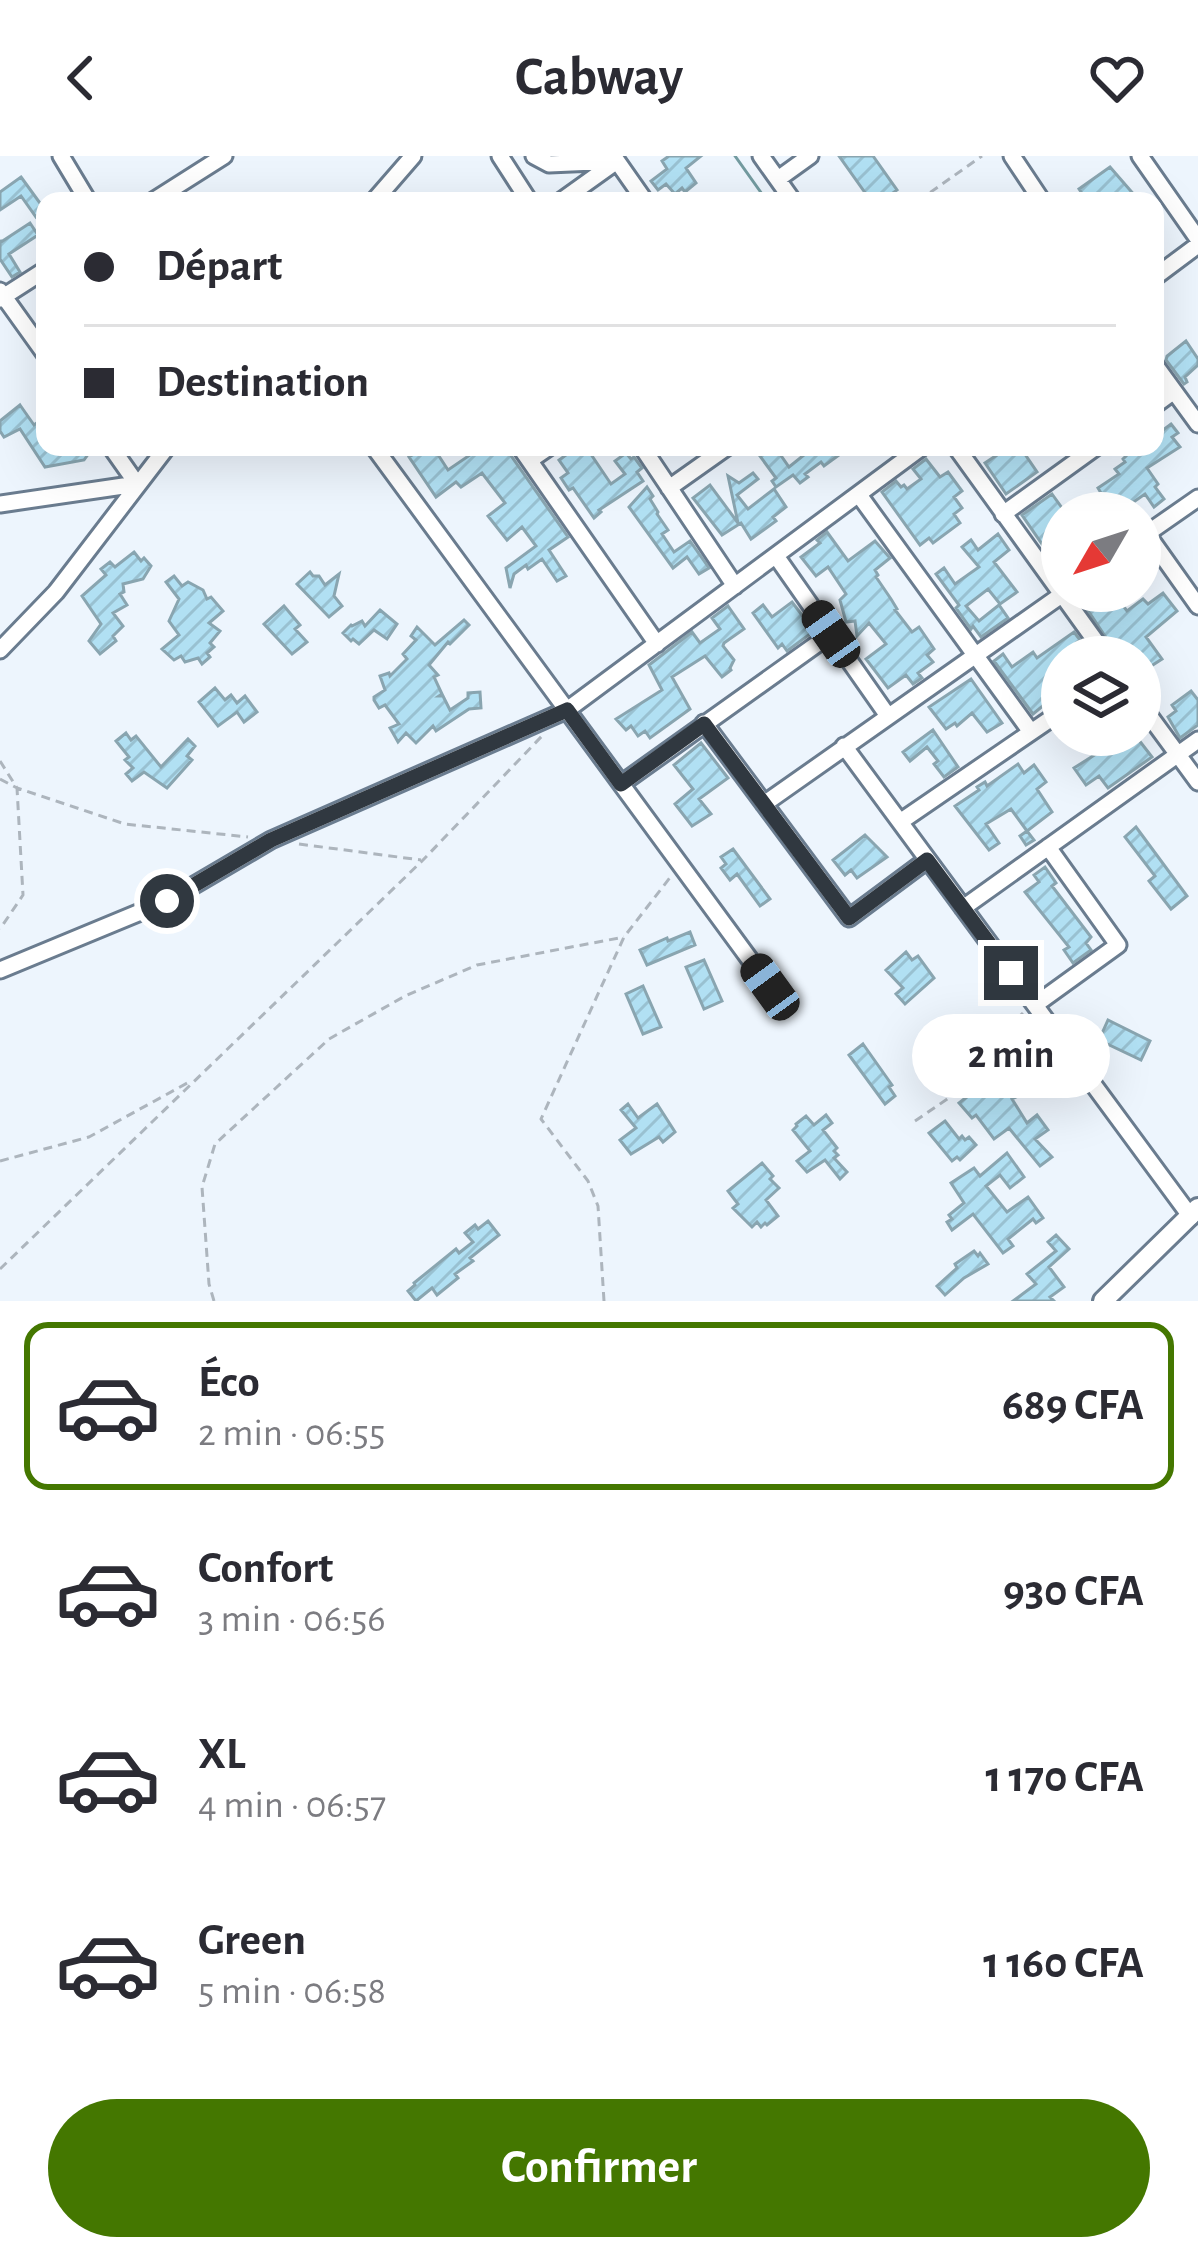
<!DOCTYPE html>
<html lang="fr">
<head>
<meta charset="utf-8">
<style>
	:root { --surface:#fff; --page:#f2f2f3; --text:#2b2b33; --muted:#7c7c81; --line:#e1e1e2; --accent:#470 }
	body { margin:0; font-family:"Alegreya Sans",sans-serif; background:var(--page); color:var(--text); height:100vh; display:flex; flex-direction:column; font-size:45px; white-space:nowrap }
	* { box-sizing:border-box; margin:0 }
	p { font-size:39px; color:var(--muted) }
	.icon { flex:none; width:66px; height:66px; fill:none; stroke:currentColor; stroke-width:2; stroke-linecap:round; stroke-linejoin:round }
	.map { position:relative; height:1145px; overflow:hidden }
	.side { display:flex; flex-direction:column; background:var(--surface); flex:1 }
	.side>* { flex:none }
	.banner { position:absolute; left:36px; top:36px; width:1128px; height:264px; border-radius:24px; box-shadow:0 12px 48px #0002; display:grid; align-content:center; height:264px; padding:0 48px; background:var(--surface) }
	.needle { width:78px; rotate:231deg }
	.controls { position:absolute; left:1041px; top:336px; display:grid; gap:24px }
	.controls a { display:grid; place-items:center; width:120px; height:120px; border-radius:50%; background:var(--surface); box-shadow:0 12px 48px #0002; font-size:60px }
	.end { position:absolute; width:54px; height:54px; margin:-27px; border:15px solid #303840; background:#fff; box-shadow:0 0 0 6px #fff }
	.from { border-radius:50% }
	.bubble { position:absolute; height:84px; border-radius:42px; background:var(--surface); box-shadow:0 12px 48px #0002; font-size:39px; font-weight:700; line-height:84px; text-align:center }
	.car { position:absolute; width:36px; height:72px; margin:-36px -18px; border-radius:15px; box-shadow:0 0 9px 3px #0007; background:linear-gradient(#222 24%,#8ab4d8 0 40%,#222 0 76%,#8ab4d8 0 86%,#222 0) }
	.banner b { display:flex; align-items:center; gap:42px; height:114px; font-size:45px }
	.banner b+b { border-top:3px solid var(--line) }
	.banner i { width:30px; height:30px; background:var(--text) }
	ul { padding:21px 0 0; list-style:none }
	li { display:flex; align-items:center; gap:36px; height:168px; margin:0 24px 18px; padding:0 24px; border:6px solid transparent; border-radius:24px }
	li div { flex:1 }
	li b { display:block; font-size:45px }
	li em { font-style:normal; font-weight:700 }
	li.active { border-color:var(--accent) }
	li>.icon { width:108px; height:108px; stroke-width:1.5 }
	.cta { display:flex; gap:24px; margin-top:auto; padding:24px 48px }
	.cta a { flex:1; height:138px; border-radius:72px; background:var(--accent); color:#fff; font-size:48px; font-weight:700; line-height:138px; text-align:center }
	header { display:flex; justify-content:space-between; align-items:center; height:156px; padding:0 48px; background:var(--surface); font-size:54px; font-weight:700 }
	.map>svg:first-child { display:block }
</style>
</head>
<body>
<header><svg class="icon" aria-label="back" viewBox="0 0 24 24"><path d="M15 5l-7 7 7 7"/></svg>Cabway<svg class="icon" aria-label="heart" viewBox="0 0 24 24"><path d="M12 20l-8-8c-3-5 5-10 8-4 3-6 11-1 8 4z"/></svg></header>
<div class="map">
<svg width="1198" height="1145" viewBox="0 0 1198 1145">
	<defs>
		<pattern id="building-hatch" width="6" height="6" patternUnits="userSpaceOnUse" patternTransform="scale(3)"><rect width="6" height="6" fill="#b1e0f3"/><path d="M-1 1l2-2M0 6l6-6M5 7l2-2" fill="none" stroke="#99c1d1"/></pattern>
	</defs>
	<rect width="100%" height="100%" fill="#edf5fd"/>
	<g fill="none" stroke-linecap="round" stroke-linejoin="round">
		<path stroke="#739ba0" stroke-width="3" d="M 735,0 L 767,45"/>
	</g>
	<path fill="url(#building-hatch)" stroke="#89a5b0" stroke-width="3" d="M 669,0 L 701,0 L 686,12 L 696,27 L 685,36 L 682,32 L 675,38 L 666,28 L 658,34 L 651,25 L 667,13 L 662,5 Z
		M 839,0 L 873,0 L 897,34 L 882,45 L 871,45 Z
		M 1110,11 L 1136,41 L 1130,45 L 1091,45 L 1088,41 L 1085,42 L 1079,33 Z
		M 21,21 L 45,54 L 36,61 L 21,40 L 0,54 L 0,36 Z
		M 30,67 L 38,79 L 9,98 L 20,116 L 12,121 L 0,103 L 0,84 L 1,86 Z
		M 1186,185 L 1198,203 L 1198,209 L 1185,221 L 1187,226 L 1184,228 L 1166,204 L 1167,200 Z
		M 20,249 L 34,269 L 45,261 L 45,291 L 77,291 L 78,295 L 89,297 L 84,304 L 45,311 L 20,273 L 4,281 L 0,275 L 0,265 Z
		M 1171,268 L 1178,277 L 1172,281 L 1180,291 L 1147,312 L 1158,328 L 1155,331 L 1164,343 L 1154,351 L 1145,338 L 1122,354 L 1124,357 L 1113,357 L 1098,332 L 1119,318 L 1115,313 L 1125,306 L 1123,303 L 1126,300 L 1120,291 L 1155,291 L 1155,280 Z
		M 425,291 L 433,291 L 448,314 L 470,299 L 467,295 L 472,291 L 505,291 L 568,381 L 549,394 L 566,420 L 557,425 L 542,403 L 528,413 L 526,409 L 514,418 L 510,432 L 506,412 L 536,390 L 522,371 L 507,384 L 488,360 L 505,347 L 482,317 L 461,331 L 456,326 L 436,341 L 409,301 Z
		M 577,291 L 586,291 L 611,328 L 625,318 L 615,305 L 626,297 L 631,303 L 634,301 L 642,312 L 637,316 L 643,325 L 599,354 L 601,356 L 594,362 L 573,332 L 569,334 L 561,322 L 568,317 L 559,304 Z
		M 764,291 L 775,291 L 789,311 L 804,299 L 798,291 L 850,291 L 824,310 L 821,306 L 805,318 L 808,321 L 800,327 L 793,319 L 776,331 L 772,325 L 776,322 L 757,296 Z
		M 1009,291 L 1020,291 L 1037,316 L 1006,338 L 985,307 Z
		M 926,303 L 940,321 L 948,316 L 962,335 L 954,341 L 962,352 L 954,358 L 960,367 L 933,387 L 929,382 L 920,389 L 882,336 L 896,325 L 901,331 L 904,329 L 907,333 L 921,323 L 913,313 Z
		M 753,317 L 758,323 L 737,339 L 748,353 L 774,333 L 786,351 L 773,361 L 776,365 L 751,383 L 741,367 L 722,379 L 693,342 L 710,329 L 738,367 L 728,320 L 739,327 Z
		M 647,331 L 653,340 L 650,343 L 658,356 L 657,358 L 668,374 L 662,378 L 674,396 L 690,385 L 709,412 L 699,418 L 687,401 L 673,412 L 629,351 Z
		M 1052,338 L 1062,352 L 1062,370 L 1051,378 L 1062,393 L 1062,417 L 1022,359 Z
		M 827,376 L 848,405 L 875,385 L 890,402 L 875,414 L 878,419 L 876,421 L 891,443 L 897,453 L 895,454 L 912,476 L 919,471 L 934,493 L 927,499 L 933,506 L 918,517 L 922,522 L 913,528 L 906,519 L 888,532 L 866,503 L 886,488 L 869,467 L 857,480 L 855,465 L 846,466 L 840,444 L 846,438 L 828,411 L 816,420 L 801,401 L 820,387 L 817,384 Z
		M 998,378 L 1009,394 L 994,406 L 1017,436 L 1000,448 L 988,433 L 966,450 L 979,465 L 999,449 L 1008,462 L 981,481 L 973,470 L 971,473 L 956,452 L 959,449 L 936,418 L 944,412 L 955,428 L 979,411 L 962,391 L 971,384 L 978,394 Z
		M 134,396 L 141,405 L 144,402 L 151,410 L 143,423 L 123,428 L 124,436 L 120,438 L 127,449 L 113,457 L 123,470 L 113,480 L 116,485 L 100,498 L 89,485 L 101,468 L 82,440 L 106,419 L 101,413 L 110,406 L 115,411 Z
		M 310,416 L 313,420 L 319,420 L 325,429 L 339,418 L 334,440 L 342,450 L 329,461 L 297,428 Z
		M 174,420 L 182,430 L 188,426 L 203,434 L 207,443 L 211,441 L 223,455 L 209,467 L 220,475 L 210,487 L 214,491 L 207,497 L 210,501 L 202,508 L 198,502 L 185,506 L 181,500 L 174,504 L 162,493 L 179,479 L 169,465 L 179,443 L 166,426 Z
		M 1106,435 L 1112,435 L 1127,455 L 1143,443 L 1148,448 L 1163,437 L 1177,455 L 1146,481 L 1162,503 L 1148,512 L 1133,496 L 1127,501 L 1119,501 L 1085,450 Z
		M 792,446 L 814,475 L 787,495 L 782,488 L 778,492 L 753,457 L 763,449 L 772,461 Z
		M 284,450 L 300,469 L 295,473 L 307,486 L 292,498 L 264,468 Z
		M 728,450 L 744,473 L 724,487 L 723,490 L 734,504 L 730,512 L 731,514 L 722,521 L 705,500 L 672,521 L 690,553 L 650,582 L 645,575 L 638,580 L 631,570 L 626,574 L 616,563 L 662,534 L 649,509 L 692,476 L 700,487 L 720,473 L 712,462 Z
		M 380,454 L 397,468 L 387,483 L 374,474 L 359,488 L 353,483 L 351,485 L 343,477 L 351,469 L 352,470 L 362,465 L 365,470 Z
		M 464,464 L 469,469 L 450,488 L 448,486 L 429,509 L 438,519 L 434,521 L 442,538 L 439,540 L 443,540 L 450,554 L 468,542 L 468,537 L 480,536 L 481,552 L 469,553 L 436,575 L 433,570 L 416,587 L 406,577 L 398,586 L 390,572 L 399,568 L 385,549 L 379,552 L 374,544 L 374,541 L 385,534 L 380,520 L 389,517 L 390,520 L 407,503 L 403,498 L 416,484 L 411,480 L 417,471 L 435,489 Z
		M 1074,476 L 1080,484 L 1076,487 L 1087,501 L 1062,501 L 1062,534 L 1033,558 L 994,505 L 1003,498 L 1012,511 L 1033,496 L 1037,502 Z
		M 971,523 L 1002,567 L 987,576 L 972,557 L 957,570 L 955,567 L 946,573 L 929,551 Z
		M 215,532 L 225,544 L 231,539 L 237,547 L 245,540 L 257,556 L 244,566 L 237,556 L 218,570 L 199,546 Z
		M 1191,535 L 1198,544 L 1198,569 L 1180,582 L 1168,561 L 1176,555 L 1172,549 Z
		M 933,574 L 958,611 L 944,621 L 934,608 L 938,605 L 927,591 L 910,605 L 903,596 Z
		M 126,577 L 131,584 L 136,580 L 161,611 L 188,583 L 195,590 L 187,600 L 192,604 L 167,632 L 144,616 L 132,625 L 126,618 L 133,612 L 125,604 L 129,601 L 116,585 Z
		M 1126,579 L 1135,579 L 1152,601 L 1108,632 L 1099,620 L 1086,629 L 1074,612 Z
		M 701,587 L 728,622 L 699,643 L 711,658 L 692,670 L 675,648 L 693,633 L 674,609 Z
		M 1018,608 L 1024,617 L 1034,609 L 1046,626 L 1037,633 L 1052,656 L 1027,675 L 1034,684 L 1026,689 L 1020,680 L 1027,675 L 1011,653 L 986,668 L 999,687 L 989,694 L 955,650 L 979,634 L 977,631 L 985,626 L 987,630 Z
		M 1136,671 L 1187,740 L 1171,753 L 1149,725 L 1155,720 L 1125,681 Z
		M 865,679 L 887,701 L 857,722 L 851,714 L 845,719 L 833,704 Z
		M 733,693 L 770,743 L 760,750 L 737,718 L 730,724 L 721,712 L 726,708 L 721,701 Z
		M 1045,711 L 1056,727 L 1052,730 L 1091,781 L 1086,787 L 1091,794 L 1073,807 L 1064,794 L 1069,791 L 1025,736 L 1039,726 L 1034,719 Z
		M 690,776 L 695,789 L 647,809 L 640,794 L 667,782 L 668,785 Z
		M 906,796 L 912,804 L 918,800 L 934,822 L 905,848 L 896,838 L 903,832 L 886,814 Z
		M 704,804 L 722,845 L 704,853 L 686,811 Z
		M 643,830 L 661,871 L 643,878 L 626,838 Z
		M 1108,864 L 1150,885 L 1141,904 L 1099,884 Z
		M 863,888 L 892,929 L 889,931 L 895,940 L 885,948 L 849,899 Z
		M 1000,915 L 1018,940 L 1012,943 L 1027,967 L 1037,959 L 1048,974 L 1035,983 L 1052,1001 L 1040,1010 L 1009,972 L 994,983 L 976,959 L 972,962 L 959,947 Z
		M 628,948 L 638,962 L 657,948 L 675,976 L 663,986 L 659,981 L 631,998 L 620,984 L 636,972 L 621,954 Z
		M 826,959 L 832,967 L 823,974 L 837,992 L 834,995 L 838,999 L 834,1002 L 847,1016 L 840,1023 L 825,1004 L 807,1016 L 797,1005 L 810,995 L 793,974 L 797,970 L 796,968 L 806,960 L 814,969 Z
		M 945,965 L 959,983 L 962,980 L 965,984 L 969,981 L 976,989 L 960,1004 L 957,1001 L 952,1005 L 929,977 Z
		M 1007,997 L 1024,1021 L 1010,1032 L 1000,1019 L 986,1030 L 1007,1056 L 1028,1041 L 1043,1062 L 1036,1067 L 1033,1063 L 1008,1083 L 1013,1090 L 1003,1097 L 973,1058 L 952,1074 L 947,1066 L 952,1063 L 949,1059 L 964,1047 L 951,1027 L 974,1012 L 980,1020 Z
		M 762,1007 L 773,1020 L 770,1023 L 779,1032 L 766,1044 L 778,1060 L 767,1069 L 765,1067 L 761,1071 L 757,1066 L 752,1071 L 733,1052 L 738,1048 L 728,1035 Z
		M 488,1065 L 499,1079 L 470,1102 L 473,1105 L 455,1118 L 458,1122 L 437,1139 L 432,1132 L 416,1145 L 408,1135 L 415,1129 L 414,1127 L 456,1093 L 459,1097 L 473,1086 L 465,1077 L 475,1069 L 478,1073 Z
		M 1056,1079 L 1069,1093 L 1049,1111 L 1064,1131 L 1050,1141 L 1054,1145 L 1013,1145 L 1036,1128 L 1027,1118 L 1056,1095 L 1048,1086 Z
		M 974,1095 L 978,1100 L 980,1097 L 988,1108 L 964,1122 L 945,1139 L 937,1130 L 957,1112 L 955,1108 Z"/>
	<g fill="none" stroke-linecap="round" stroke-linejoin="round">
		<g stroke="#6a7c8f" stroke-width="21">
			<path id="minor" d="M 61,0 L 88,45
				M 500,0 L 529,45
				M 534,0 L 549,8 L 617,5 L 645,45
				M 761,0 L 793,45
				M 1012,0 L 1042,45
				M 1140,0 L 1198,83
				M 778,23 L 810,0
				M 153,45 L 224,0
				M 374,45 L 413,0
				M 561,45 L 617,5
				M 1155,121 L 1198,89
				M 0,135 L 45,198
				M 0,143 L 45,114
				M 1155,209 L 1198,268
				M 1155,249 L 1174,235
				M 374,291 L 770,831
				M 520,291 L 657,488
				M 642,291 L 735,430
				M 956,291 L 1107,501
				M 530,304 L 549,291
				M 669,332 L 727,291
				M 859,339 L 1031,576
				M 0,348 L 137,328 L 111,291
				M 1003,358 L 1096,291
				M 1147,378 L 1198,450
				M 1142,381 L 1198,342
				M 776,400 L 888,560
				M 0,494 L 56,436 L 167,291
				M 1140,547 L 1198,626
				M 704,567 L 849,762 L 927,704
				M 844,590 L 1191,1061
				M 621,628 L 831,478
				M 764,648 L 1067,435
				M 900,666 L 1062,555
				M 963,752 L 1198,584
				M 0,814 L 167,745 L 271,684 L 567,554 L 922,291
				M 1035,849 L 1118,789 L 1048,691"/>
		</g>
		<g stroke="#6a7c8f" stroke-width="24">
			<path id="major" d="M 1103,1145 L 1198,1052"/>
		</g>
		<path stroke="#adb5bd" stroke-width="3" stroke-dasharray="9 6" stroke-linecap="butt" d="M 918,45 L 982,0
			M 0,605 L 17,632 L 23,739 L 0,773
			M 0,623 L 17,632 L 125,668 L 248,681
			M 299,688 L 421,704
			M 915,965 L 962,933 L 981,896 L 1023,857
			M 0,1005 L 89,981 L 191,925
			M 0,1113 L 423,704 L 542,580
			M 214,1145 L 209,1128 L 202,1031 L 215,988 L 329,883 L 405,840 L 477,809 L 624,781
			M 604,1145 L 598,1050 L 588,1025 L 541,963 L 624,781 L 672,719"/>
		<use href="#minor" stroke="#fff" stroke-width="15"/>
		<use href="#major" stroke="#fff" stroke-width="18"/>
	</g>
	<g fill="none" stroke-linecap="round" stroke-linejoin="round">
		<path stroke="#303840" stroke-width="15" d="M 167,745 L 271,684 L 567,554 L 621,628 L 704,568 L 849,762 L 927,704 L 1011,817"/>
	</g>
</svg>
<div class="controls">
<a><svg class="needle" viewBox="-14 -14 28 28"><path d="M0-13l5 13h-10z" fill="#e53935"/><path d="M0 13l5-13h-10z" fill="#7c7c81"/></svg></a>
<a><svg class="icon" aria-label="layers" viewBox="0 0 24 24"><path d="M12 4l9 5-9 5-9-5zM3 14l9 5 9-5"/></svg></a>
</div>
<i class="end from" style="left:167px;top:745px"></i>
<i class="end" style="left:1011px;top:817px"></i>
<div class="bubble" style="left:912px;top:858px;width:198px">2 min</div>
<i class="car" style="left:831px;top:478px;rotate:325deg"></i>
<i class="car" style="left:770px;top:831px;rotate:324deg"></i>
<div class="banner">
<b><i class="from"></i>Départ</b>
<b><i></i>Destination</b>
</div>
</div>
<section class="side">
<ul>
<li class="active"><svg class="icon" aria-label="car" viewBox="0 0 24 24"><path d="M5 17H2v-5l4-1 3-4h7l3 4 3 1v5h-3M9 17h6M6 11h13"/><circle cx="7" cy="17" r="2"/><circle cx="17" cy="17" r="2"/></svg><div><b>Éco</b><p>2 min · 06:55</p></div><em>689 CFA</em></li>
<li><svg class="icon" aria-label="car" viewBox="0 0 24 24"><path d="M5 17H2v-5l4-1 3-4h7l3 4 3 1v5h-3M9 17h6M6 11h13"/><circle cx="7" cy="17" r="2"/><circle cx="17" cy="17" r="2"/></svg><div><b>Confort</b><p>3 min · 06:56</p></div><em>930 CFA</em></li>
<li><svg class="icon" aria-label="car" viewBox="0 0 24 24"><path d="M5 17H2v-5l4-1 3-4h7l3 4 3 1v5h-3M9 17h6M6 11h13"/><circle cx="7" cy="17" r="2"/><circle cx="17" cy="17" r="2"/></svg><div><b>XL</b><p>4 min · 06:57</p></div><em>1 170 CFA</em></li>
<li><svg class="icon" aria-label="car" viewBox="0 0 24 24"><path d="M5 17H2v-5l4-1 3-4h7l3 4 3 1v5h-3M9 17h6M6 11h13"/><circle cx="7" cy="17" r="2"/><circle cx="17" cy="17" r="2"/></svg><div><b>Green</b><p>5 min · 06:58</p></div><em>1 160 CFA</em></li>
</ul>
<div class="cta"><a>Confirmer</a></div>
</section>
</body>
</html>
